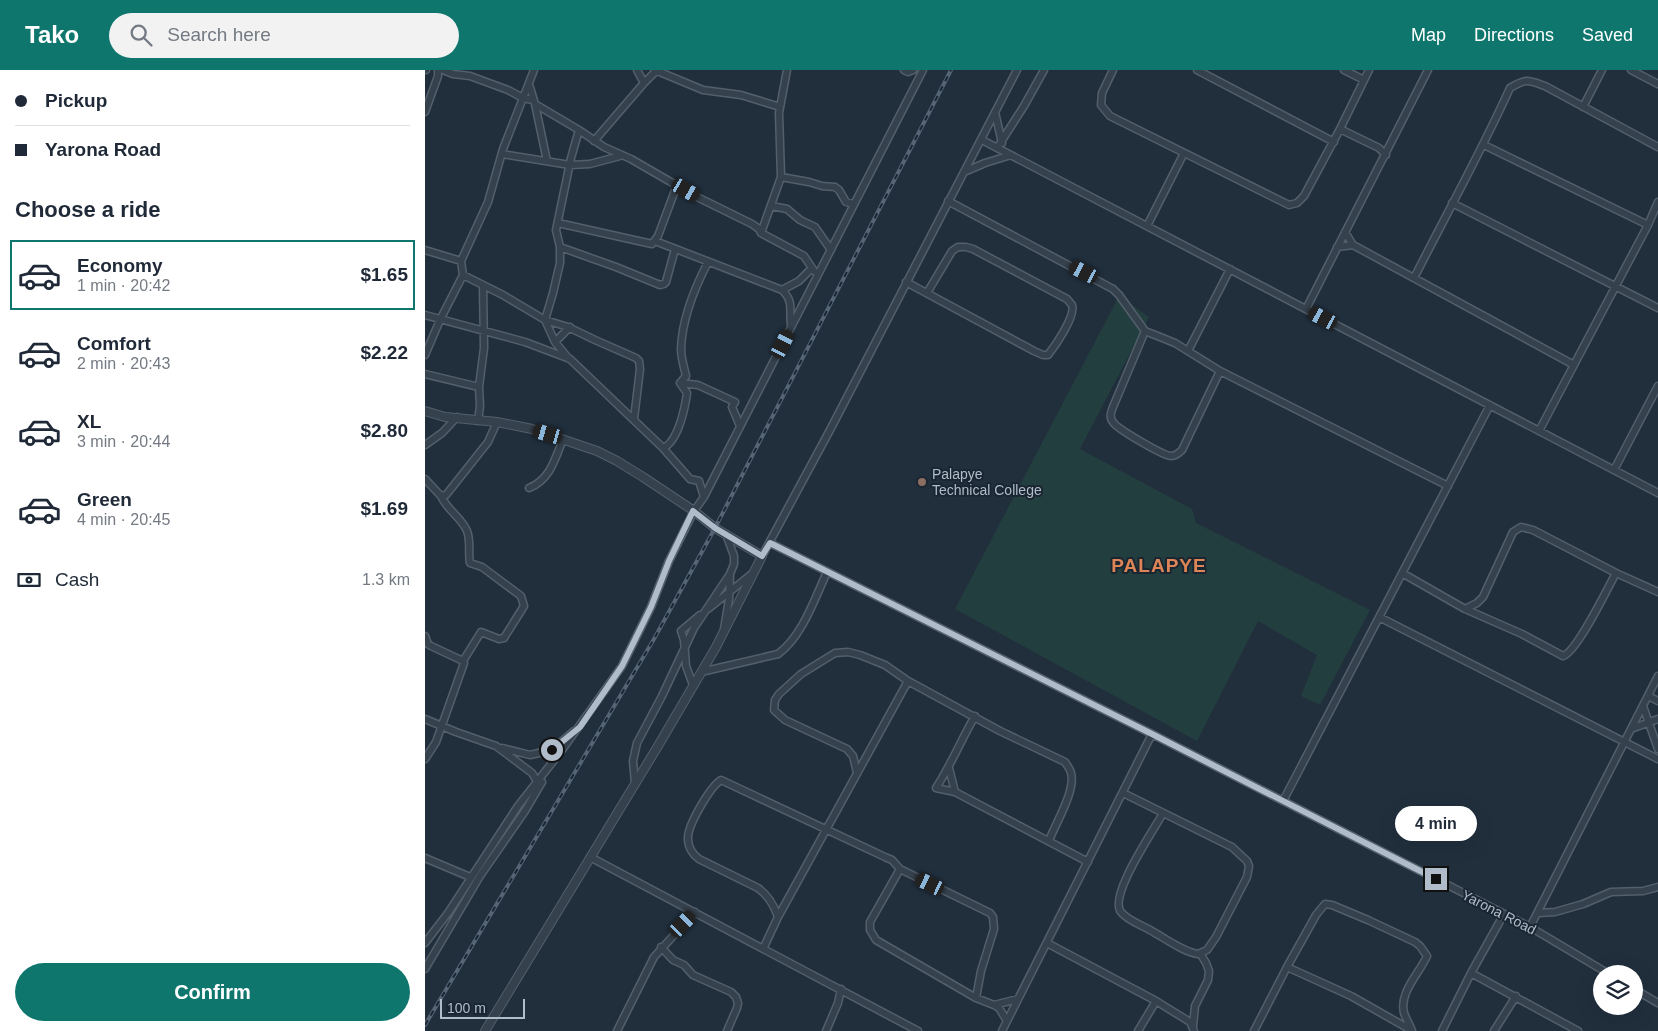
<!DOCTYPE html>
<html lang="en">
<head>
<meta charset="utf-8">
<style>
	:root { --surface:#fff; --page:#f2f2f3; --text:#1f2937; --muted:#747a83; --line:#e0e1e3; --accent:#0f766e }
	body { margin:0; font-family:Helvetica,sans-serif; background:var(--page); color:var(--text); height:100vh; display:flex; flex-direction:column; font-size:19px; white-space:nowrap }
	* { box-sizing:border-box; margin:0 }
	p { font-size:16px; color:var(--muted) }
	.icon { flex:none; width:28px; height:28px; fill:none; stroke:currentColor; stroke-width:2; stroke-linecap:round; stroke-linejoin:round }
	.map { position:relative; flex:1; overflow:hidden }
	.side { display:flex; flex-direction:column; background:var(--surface); width:425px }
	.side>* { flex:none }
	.banner { display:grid; align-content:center; height:110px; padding:0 15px; background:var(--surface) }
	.fabs { position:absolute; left:1168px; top:895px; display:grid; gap:10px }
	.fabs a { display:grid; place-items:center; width:50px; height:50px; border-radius:50%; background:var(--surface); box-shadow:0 5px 20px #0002; font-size:25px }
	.scale { position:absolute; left:15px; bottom:12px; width:85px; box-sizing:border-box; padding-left:5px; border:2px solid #b0bcc9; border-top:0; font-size:14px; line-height:18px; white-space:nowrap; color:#b0bcc9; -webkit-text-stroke:4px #1a2632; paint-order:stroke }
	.end { position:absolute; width:22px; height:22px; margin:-11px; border:6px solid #b0bcc9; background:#111; box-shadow:0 0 0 2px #111 }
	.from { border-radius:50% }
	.bubble { position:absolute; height:35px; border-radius:18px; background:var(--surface); box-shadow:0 5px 20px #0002; font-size:16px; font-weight:600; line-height:35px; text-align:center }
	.car { position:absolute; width:15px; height:30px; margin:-15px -8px; border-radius:6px; box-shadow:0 0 4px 1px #0007; background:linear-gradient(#222 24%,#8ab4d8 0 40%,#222 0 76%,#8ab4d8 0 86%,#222 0) }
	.banner b { display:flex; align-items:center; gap:18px; height:48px; font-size:19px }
	.banner b+b { border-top:1px solid var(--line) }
	.banner i { width:12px; height:12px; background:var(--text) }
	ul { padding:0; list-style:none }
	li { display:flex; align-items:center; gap:15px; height:70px; margin:0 10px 8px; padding:0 5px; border:2px solid transparent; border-radius:0px }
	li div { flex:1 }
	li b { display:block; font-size:19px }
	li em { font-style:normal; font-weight:600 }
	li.current { border-color:var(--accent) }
	li>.icon { width:45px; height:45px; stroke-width:1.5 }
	h2 { padding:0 15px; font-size:22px; line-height:60px }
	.pay { display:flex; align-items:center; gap:12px; height:55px; padding:0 15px; font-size:19px }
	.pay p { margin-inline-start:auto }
	.cta { display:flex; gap:10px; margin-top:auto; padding:10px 15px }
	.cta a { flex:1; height:58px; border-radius:30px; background:var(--accent); color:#fff; font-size:20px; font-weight:600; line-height:58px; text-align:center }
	header { display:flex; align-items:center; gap:30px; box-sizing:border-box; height:70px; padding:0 25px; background:var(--accent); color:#fff }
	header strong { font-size:24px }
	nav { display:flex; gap:28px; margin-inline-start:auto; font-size:18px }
	.search { width:350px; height:45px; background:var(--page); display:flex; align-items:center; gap:12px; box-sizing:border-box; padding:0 18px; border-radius:28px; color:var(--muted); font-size:19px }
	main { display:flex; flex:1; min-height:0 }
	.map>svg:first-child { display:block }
</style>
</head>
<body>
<header>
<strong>Tako</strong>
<div class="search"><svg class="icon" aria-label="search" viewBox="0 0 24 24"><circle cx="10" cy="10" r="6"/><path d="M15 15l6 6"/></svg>Search here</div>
<nav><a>Map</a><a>Directions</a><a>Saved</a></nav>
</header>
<main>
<section class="side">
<div class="banner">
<b><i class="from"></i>Pickup</b>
<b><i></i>Yarona Road</b>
</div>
<h2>Choose a ride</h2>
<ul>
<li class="current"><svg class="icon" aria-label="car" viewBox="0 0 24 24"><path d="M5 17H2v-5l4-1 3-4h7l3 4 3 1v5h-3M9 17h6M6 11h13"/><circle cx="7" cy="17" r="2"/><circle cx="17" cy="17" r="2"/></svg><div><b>Economy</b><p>1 min · 20:42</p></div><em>$1.65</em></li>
<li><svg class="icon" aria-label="car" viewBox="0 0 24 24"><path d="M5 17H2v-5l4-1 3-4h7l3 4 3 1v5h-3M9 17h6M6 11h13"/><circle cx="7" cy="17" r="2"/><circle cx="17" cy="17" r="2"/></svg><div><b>Comfort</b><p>2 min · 20:43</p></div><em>$2.22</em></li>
<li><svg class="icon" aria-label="car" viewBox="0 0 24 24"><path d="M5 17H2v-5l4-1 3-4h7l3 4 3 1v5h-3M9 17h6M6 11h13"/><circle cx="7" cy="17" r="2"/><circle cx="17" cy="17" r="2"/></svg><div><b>XL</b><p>3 min · 20:44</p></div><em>$2.80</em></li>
<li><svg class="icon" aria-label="car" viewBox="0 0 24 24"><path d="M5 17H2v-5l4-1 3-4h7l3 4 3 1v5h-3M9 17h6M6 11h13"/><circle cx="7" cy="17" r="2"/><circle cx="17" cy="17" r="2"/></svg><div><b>Green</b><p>4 min · 20:45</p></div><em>$1.69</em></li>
</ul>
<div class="pay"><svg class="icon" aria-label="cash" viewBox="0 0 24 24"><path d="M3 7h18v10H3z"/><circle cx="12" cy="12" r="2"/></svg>Cash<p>1.3 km</p></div>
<div class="cta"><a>Confirm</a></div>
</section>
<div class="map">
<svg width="1233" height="961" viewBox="0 0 1233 961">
	<rect width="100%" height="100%" fill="#212f3d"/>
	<path fill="#233e3e" d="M 694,226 L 724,247 L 655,379 L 767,439 L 771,453 L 945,540 L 895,635 L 876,626 L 892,585 L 833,551 L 772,671 L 530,539 Z"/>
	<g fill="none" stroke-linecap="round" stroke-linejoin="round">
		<g stroke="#535f6b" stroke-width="9">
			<path id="minor" d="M 0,0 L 1,0
				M 18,0 L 28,4 L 45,6 L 83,20 L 98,28 L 108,30
				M 212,0 L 219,13
				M 230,0 L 278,20 L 316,25 L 355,37
				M 479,0 L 483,2 L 488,0
				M 688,0 L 677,23 L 676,35 L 685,46 L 864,135 L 872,133 L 879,126 L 915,59 L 944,0
				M 772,0 L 909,72
				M 919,0 L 939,10
				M 1206,0 L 1233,14
				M 104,14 L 110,34 L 154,60 L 179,77 L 206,89 L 270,126 L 327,154 L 334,159 L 336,163 L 356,107 L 354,43 L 362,0
				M 110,34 L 122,91
				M 1158,37 L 1177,0
				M 0,42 L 13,6 L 13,0
				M 570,42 L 577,73
				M 915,59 L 954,78 L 961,85
				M 154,60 L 146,88 L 131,160 L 135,177 L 135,193 L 128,223 L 120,250 L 143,257 L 170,270 L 211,288 L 214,291 L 215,299 L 209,349
				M 557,70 L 1233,423
				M 169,71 L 219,13 L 232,0
				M 1059,75 L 1223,155
				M 572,78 L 599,36 L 619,0
				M 77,84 L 145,95 L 165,94 L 195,86
				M 539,102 L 560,93 L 586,85
				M 356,107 L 384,112 L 397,116 L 410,117 L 414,120 L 421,132 L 429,134
				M 523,131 L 688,219 L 694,225 L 720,261 L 750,273 L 795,301 L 1023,416
				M 1027,133 L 1233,238
				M 347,136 L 362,139 L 375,150 L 390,157 L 406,180
				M 133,153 L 227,174 L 233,166 L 252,115
				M 722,156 L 759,83
				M 920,162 L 928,175 L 1149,295
				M 336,163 L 379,186 L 389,201
				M 230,171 L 357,220 L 374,211 L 386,199
				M 135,177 L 191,197 L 235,215 L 239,214 L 241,212 L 250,179
				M 912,177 L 928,175
				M 0,180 L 36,191 L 63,132 L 78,79 L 109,0
				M 36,191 L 38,205 L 78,225 L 120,250 L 130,272 L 144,289
				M 989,208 C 1021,145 1056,82 1085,18 C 1102,8 1103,10 1120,16 L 1233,77
				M 481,212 L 609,281 L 618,285 L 623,285 C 630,276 651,246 647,235 C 646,234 643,230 642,229 L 548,179 L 541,177 L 533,177 L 527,181 L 502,223
				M 357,220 C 369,231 364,240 366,255
				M 881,239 L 1003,0
				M 0,245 L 100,272 L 145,289 L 238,378 L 265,409 L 274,411 L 279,427
				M 720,261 L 688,337 C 686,342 684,347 688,352 C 692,359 739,386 746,386 C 751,386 754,383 757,380 L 795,301
				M 130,272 L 145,257
				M 763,281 L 805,199
				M 0,285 L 15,250 L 38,205
				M 0,304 L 54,317
				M 255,313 L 273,315 L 310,332 L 307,337 L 315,356
				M 53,351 L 55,336 L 54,317 L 59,278 L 58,216
				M 1114,361 L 1223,155 L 1233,132
				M 0,375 L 17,363 L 32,347
				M 238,378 C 253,372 260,338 262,323 L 255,313 L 261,306 C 259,297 256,288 256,279 C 257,248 269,219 283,192
				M 1189,400 L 1233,316
				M 0,409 L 16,426 L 21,425 L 63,372 L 72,352
				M 104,418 C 125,410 130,389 138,369
				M 345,473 L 727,664 L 1105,857 L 1184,904
				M 337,486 L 405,360 L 592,0
				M 977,503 L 1040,539 L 1097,564 L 1138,586 C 1152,582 1182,519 1191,503
				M 283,539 L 328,503
				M 1040,539 L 1052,533 L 1058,527 L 1088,462 L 1096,457 L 1108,460 L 1191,503 L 1233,522
				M 954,547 L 1233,689
				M 299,559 L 304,529 L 305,504
				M 0,566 L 3,574 L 6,576 L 38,591
				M 276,602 L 353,584 C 377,567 390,528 402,502
				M 268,615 L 261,596 L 259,570 L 256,561 L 275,545
				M 1223,626 L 1233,631
				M 1218,636 L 1233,679
				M 0,649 L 31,662 L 71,676 L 107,703 L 113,713
				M 1206,659 L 1233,649
				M 77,678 L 105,685 L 127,680 L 149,661
				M 0,689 L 11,672 L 39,593 L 38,591 L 56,562 L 74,569 L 79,568 L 99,536 L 96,526 L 57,497 L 45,493 C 43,483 46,471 42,461 C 37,448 22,440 16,426
				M 524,698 L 530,722 L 663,792
				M 432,703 L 428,686 L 422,679 L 360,650 L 349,640 L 350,630 L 354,624 L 376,604 L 410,583 L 423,582 L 435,585 L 460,595 L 483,611 L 575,661 L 640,692 C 642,695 645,699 646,703 C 651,721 630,754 624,771
				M 210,713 L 208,691 L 212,673 L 237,626 L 269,558 L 305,504 L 309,494 L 309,486 L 301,464
				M 530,722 L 511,718 C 526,695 536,670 550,646
				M 698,723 L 807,777 L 822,791 L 824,796 L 822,807 L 791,867 L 782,880 L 773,884 C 758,882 738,867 725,860 C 716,855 702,850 696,842 C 683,826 729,760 738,743
				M 858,731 L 1065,335
				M 165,787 L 493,961
				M 0,788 L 45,807
				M 475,799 L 445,852 L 445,860 L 451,870 L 551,928 L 569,935 L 593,929
				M 1113,843 L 1130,842 L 1158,834 L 1186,822 L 1218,821 L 1233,817
				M 353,847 C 349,835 344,826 333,818 L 274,789 C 268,785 263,777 263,769 C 262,756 285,717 296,710 L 460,787 L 467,790 L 475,799 L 565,843 L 568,847 L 569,859 L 556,901 L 551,928
				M 1105,857 L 1233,606
				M 0,873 L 23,843 L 93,736 L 137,680 L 197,596 L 226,537 L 244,491 L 269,441 L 279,427 L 498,0
				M 622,873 L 731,931 L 765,952 L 769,961
				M 236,877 L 248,890 L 259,895 L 268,905 L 306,922 L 311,927 L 313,933 L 312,938 L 302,961
				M 338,879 L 353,847 L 483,611
				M 862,897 L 926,926 L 986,960
				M 0,899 L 55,806 L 100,741 L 117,712
				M 1046,903 L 1153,961
				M 1209,919 L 1233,933
				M 569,935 L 574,938 L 582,951
				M 768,956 L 770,936 L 783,910 L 784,901 L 781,893 L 775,883
				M 192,961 L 229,887 L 270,842
				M 401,961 L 413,933 L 416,919
				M 577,961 L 727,664
				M 713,961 L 731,931
				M 829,961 L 862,897 L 891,845 L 900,834 L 907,835 L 943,850 L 990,872 L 995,876 L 1002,886 C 994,904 974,922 979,943 C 981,949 985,955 987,961
				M 1017,961 L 1046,903 L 1079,844
				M 1069,961 L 1091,926"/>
		</g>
		<g stroke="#535f6b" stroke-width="10">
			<path id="tertiary" d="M 0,341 L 20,347 L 72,352 L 107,359 L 172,381 L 192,391 L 218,407 L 269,441 L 290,458 L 337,486 L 291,577 L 233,676 L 60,961"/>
		</g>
		<use href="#minor" stroke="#35414d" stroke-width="6"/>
		<use href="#tertiary" stroke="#35414d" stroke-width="8"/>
		<g stroke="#566575" stroke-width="4">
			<path id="rail" d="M 0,955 L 229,569 L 290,458 L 526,0"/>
		</g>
		<use href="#rail" stroke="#1a2632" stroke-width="2" stroke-dasharray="5.5" stroke-linecap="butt"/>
	</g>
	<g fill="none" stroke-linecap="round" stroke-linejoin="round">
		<path stroke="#b0bcc9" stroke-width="6" d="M 127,680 L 155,657 L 197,596 L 226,537 L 244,491 L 268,441 L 290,458 L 337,486 L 345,473 L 727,664 L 1011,809"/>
	</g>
	<circle fill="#8d6e63" stroke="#1a2632" stroke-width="2" cx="497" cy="412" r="5"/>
	<g text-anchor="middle" stroke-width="4" stroke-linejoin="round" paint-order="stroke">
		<g font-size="14" fill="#b0bcc9" stroke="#1a2632" text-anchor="start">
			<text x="507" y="409">Palapye<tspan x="507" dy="16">Technical College</tspan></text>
		</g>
		<g font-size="14" fill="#b0bcc9" stroke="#1a2632">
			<text transform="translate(1074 842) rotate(27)" y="5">Yarona Road</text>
		</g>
		<g font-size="19" font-weight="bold" letter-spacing="1" fill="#dd8557" stroke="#1a2632">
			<text x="734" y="502">PALAPYE</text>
		</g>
	</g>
</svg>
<div class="fabs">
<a><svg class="icon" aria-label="layers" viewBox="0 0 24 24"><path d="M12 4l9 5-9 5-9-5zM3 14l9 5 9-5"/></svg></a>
</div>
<div class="scale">100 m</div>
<i class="end from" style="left:127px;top:680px"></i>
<i class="end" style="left:1011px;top:809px"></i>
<div class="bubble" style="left:970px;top:736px;width:82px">4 min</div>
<i class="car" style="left:261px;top:120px;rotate:120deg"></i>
<i class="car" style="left:659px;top:202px;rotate:297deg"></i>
<i class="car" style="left:898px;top:248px;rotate:298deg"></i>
<i class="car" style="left:358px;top:274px;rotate:27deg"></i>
<i class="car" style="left:123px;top:364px;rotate:286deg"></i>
<i class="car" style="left:505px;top:814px;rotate:296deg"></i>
<i class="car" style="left:258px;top:854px;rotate:44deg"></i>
</div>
</main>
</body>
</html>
